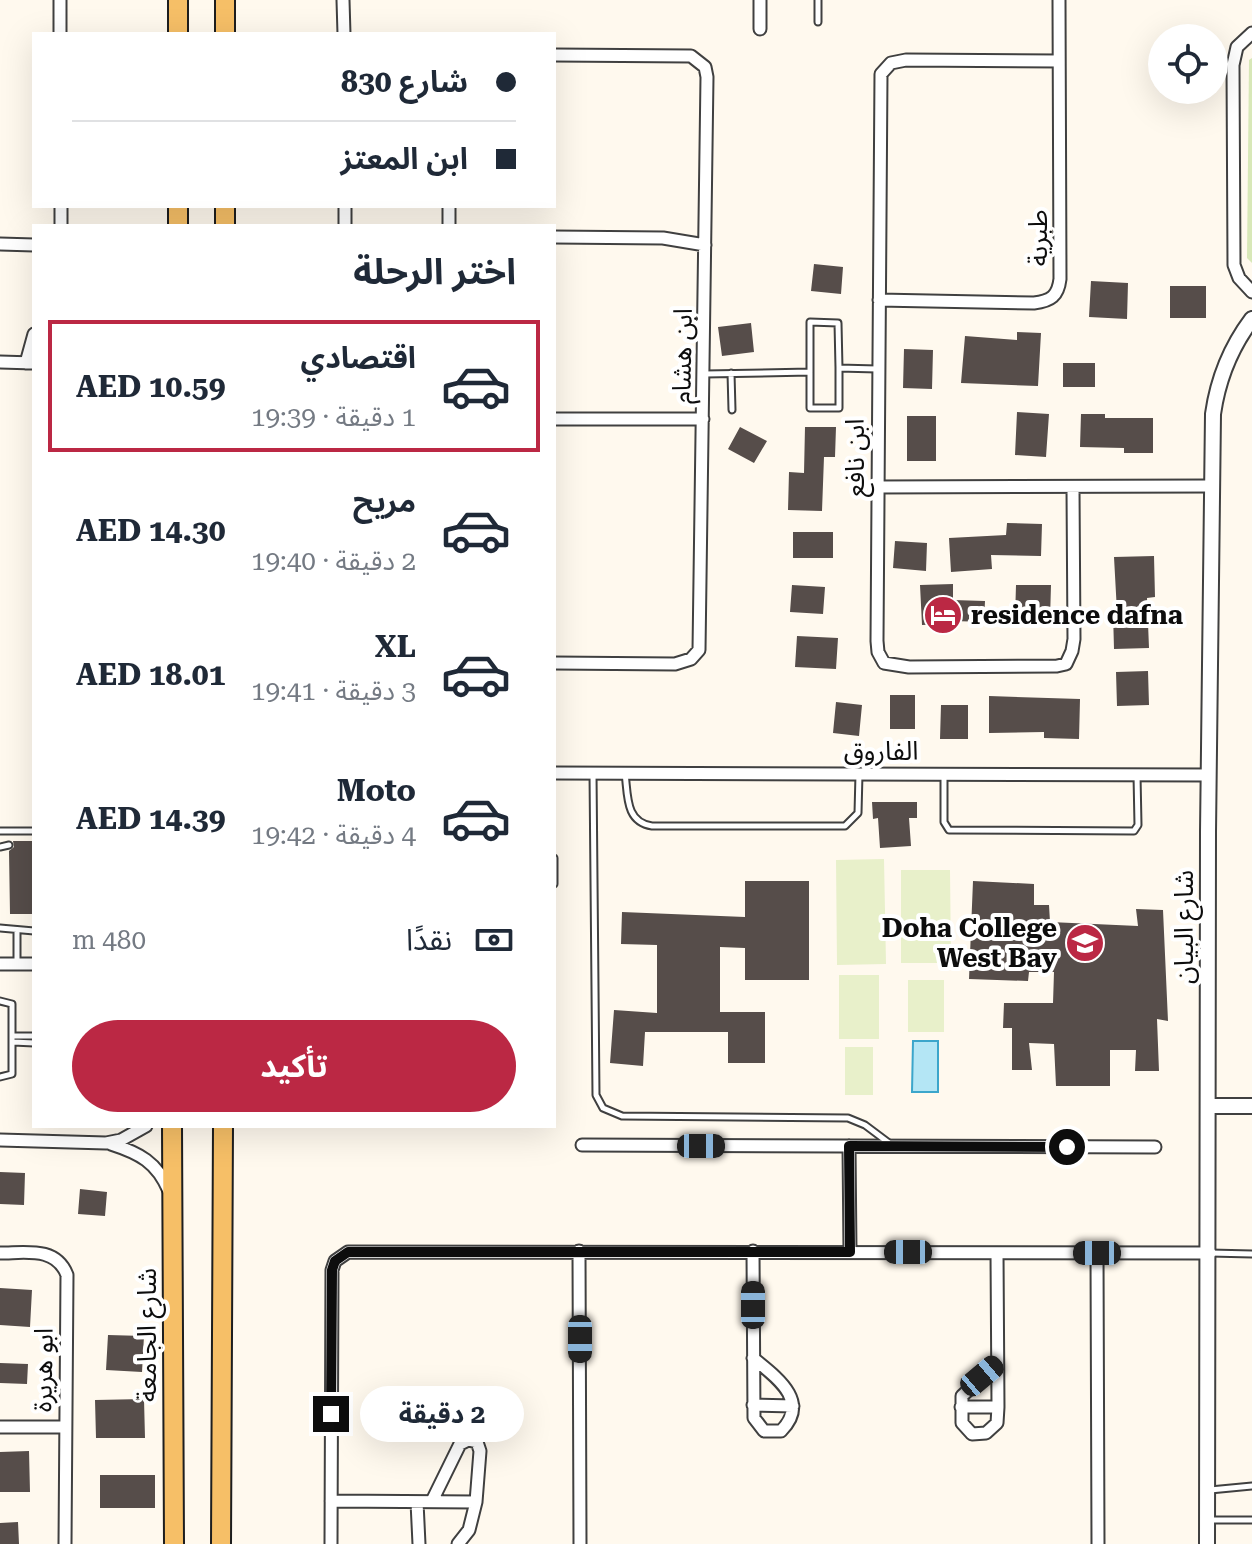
<!DOCTYPE html>
<html lang="ar">
<head>
<meta charset="utf-8">
<style>
	:root { --surface:#fff; --page:#f6f6f7; --text:#1f2937; --muted:#747a83; --line:#e0e1e3; --accent:#bb2844 }
	body { margin:0; font-family:"Roboto Serif","Noto Sans Arabic",serif; background:var(--page); color:var(--text); direction:rtl; height:100vh; display:flex; flex-direction:column; font-size:30px; white-space:nowrap }
	* { box-sizing:border-box; margin:0 }
	p { font-size:26px; color:var(--muted) }
	.icon { flex:none; width:44px; height:44px; fill:none; stroke:currentColor; stroke-width:2; stroke-linecap:round; stroke-linejoin:round }
	.map { position:relative; flex:1; overflow:hidden; direction:ltr }
	.side { position:absolute; left:32px; top:224px; width:524px; height:904px; display:flex; flex-direction:column; background:var(--surface); border-radius:0px; box-shadow:0 8px 32px #0002; direction:rtl }
	.side>* { flex:none }
	.top-card { position:absolute; left:32px; top:32px; width:524px; height:176px; border-radius:0px; box-shadow:0 8px 32px #0002; direction:rtl; display:grid; align-content:center; height:176px; padding:0 40px; background:var(--surface) }
	.tools { position:absolute; left:1148px; top:24px; display:grid; gap:16px }
	.tools a { display:grid; place-items:center; width:80px; height:80px; border-radius:50%; background:var(--surface); box-shadow:0 8px 32px #0002; font-size:40px }
	.end { position:absolute; width:36px; height:36px; margin:-18px; border:10px solid #0d0d0d; background:#fff; box-shadow:0 0 0 4px #fff }
	.from { border-radius:50% }
	.bubble { position:absolute; height:56px; border-radius:28px; background:var(--surface); box-shadow:0 8px 32px #0002; font-size:26px; font-weight:700; line-height:56px; text-align:center; direction:rtl }
	.car { position:absolute; width:24px; height:48px; margin:-24px -12px; border-radius:10px; box-shadow:0 0 6px 2px #0007; background:linear-gradient(#222 24%,#8ab4d8 0 40%,#222 0 76%,#8ab4d8 0 86%,#222 0) }
	.top-card b { display:flex; align-items:center; gap:28px; height:76px; font-size:30px }
	.top-card b+b { border-top:2px solid var(--line) }
	.top-card i { width:20px; height:20px; background:var(--text) }
	ul { padding:0; list-style:none }
	li { display:flex; align-items:center; gap:24px; height:132px; margin:0 16px 12px; padding:0 24px; border:4px solid transparent; border-radius:0px }
	li div { flex:1 }
	li b { display:block; font-size:30px }
	li em { font-style:normal; font-weight:700 }
	li.current { border-color:var(--accent) }
	li>.icon { width:72px; height:72px; stroke-width:1.5 }
	h2 { padding:0 40px; font-size:36px; line-height:96px }
	.pay { display:flex; align-items:center; gap:20px; height:88px; padding:0 40px; font-size:30px }
	.pay p { margin-inline-start:auto }
	.button { display:flex; gap:16px; margin-top:auto; padding:16px 40px }
	.button a { flex:1; height:92px; border-radius:48px; background:var(--accent); color:#fff; font-size:32px; font-weight:700; line-height:92px; text-align:center }
	.map>svg:first-child { display:block }
</style>
</head>
<body>
<div class="map">
<svg width="1252" height="1544" viewBox="0 0 1252 1544">
	<rect width="100%" height="100%" fill="#fff9ee"/>
	<path fill="#d8e8b8" d="M 1252,58 L 1252,263 L 1247,258 L 1249,60 Z"/>
	<path fill="#e8f0ca" d="M 884,859 L 886,964 L 837,965 L 836,860 Z
		M 901,870 L 950,870 L 951,963 L 901,963 Z
		M 839,975 L 879,975 L 879,1039 L 839,1039 Z
		M 908,980 L 944,980 L 944,1032 L 908,1032 Z
		M 845,1047 L 873,1047 L 873,1095 L 845,1095 Z"/>
	<path fill="#b4e6f5" stroke="#3ca6cb" stroke-width="2" d="M 913,1041 L 938,1041 L 938,1092 L 912,1092 Z"/>
	<path fill="#564d4a" d="M 814,264 L 843,267 L 841,294 L 811,291 Z
		M 1091,281 L 1128,283 L 1127,319 L 1089,317 Z
		M 1170,286 L 1206,286 L 1206,318 L 1170,318 Z
		M 751,323 L 754,352 L 722,356 L 718,327 Z
		M 1017,332 L 1041,333 L 1038,386 L 961,383 L 965,336 L 1017,340 Z
		M 904,349 L 933,350 L 932,389 L 903,388 Z
		M 1063,363 L 1095,363 L 1095,387 L 1063,387 Z
		M 1017,412 L 1049,414 L 1046,457 L 1015,455 Z
		M 1081,414 L 1105,414 L 1105,418 L 1153,418 L 1153,453 L 1124,453 L 1124,448 L 1080,447 Z
		M 907,416 L 936,416 L 936,461 L 907,461 Z
		M 740,427 L 767,441 L 754,463 L 728,449 Z
		M 805,427 L 836,427 L 835,457 L 824,457 L 822,511 L 788,510 L 789,472 L 804,473 Z
		M 1007,523 L 1042,524 L 1041,556 L 991,555 L 992,569 L 951,572 L 949,538 L 1006,535 Z
		M 793,532 L 833,532 L 833,558 L 793,558 Z
		M 895,541 L 927,543 L 926,571 L 893,568 Z
		M 1154,556 L 1155,597 L 1147,598 L 1149,648 L 1114,649 L 1113,612 L 1117,612 L 1114,557 Z
		M 953,584 L 953,600 L 985,601 L 984,622 L 954,621 L 954,624 L 922,625 L 920,585 Z
		M 792,585 L 825,587 L 823,614 L 790,612 Z
		M 1016,585 L 1051,585 L 1050,619 L 1015,618 Z
		M 797,636 L 838,638 L 836,669 L 795,667 Z
		M 1148,671 L 1149,705 L 1117,706 L 1116,672 Z
		M 890,695 L 915,695 L 915,729 L 890,729 Z
		M 989,696 L 1080,699 L 1079,739 L 1044,738 L 1044,732 L 989,733 Z
		M 836,702 L 862,705 L 859,736 L 833,733 Z
		M 941,705 L 968,705 L 968,739 L 940,739 Z
		M 872,802 L 917,802 L 917,818 L 909,818 L 911,846 L 880,848 L 878,818 L 873,819 Z
		M 13,841 L 34,841 L 34,914 L 10,914 L 9,851 L 14,847 Z
		M 745,881 L 809,881 L 809,980 L 745,980 L 745,948 L 720,947 L 720,1012 L 765,1012 L 765,1063 L 728,1063 L 728,1032 L 645,1032 L 643,1066 L 610,1063 L 614,1010 L 657,1013 L 657,945 L 621,944 L 622,912 L 745,917 Z
		M 973,881 L 1034,884 L 1034,905 L 1049,905 L 1050,922 L 1138,926 L 1136,909 L 1163,910 L 1168,1021 L 1157,1019 L 1159,1071 L 1135,1071 L 1136,1050 L 1110,1050 L 1110,1086 L 1056,1086 L 1054,1044 L 1029,1043 L 1032,1070 L 1012,1070 L 1012,1028 L 1003,1028 L 1004,1003 L 1053,1003 L 1054,972 L 1029,972 L 1028,981 L 969,979 Z
		M 0,1172 L 25,1173 L 24,1205 L 0,1204 Z
		M 80,1189 L 107,1192 L 105,1216 L 78,1214 Z
		M 0,1288 L 32,1290 L 30,1327 L 0,1325 Z
		M 108,1335 L 144,1336 L 142,1372 L 106,1370 Z
		M 0,1363 L 28,1364 L 27,1384 L 0,1383 Z
		M 144,1399 L 145,1438 L 96,1438 L 95,1400 Z
		M 29,1451 L 30,1492 L 0,1492 L 0,1452 Z
		M 100,1475 L 155,1475 L 155,1508 L 100,1508 Z
		M 18,1522 L 19,1544 L 0,1544 L 0,1523 Z"/>
	<g fill="none" stroke-linecap="round" stroke-linejoin="round">
		<g stroke="#404040" stroke-width="9">
			<path id="service" d="M 818,22 L 818,0
				M 839,368 L 839,408 L 810,408 L 810,322 L 838,323 L 839,368 L 877,369
				M 731,373 L 732,410
				M 705,374 L 810,372
				M 593,773 L 596,1095 L 603,1108 L 622,1116 L 848,1118 L 865,1125 L 889,1143
				M 625,773 C 628,795 625,822 652,826 L 845,826 L 858,813 L 859,774
				M 944,776 L 944,822 L 949,830 L 1134,831 L 1138,825 L 1137,775
				M 0,831 L 34,831
				M 0,847 L 9,845
				M 554,858 L 554,884
				M 0,928 L 34,931
				M 17,964 L 17,930
				M 0,1001 L 12,1004 L 12,1074 L 0,1077
				M 13,1036 L 34,1036
				M 13,1042 L 34,1043
				M 1210,1253 L 1252,1254
				M 1210,1490 L 1252,1486
				M 1209,1520 L 1252,1520"/>
		</g>
		<g stroke="#404040" stroke-width="15">
			<path id="minor" d="M 60,0 L 60,34
				M 343,0 L 344,34
				M 760,0 L 760,29
				M 1252,33 L 1237,47 L 1233,65 L 1234,265 L 1239,278 L 1252,292
				M 554,55 L 691,56 L 705,67 L 707,77 L 699,650 L 691,659 L 675,664 L 554,663
				M 1059,61 L 906,60 L 891,63 L 881,74 L 877,641 L 878,652 L 884,663 L 909,667 L 1057,666 L 1066,664 L 1072,651 L 1074,639 L 1073,488
				M 61,206 L 61,226
				M 345,226 L 345,206
				M 449,226 L 449,206
				M 554,237 L 663,238 L 705,245
				M 0,244 L 34,245
				M 879,300 L 1034,303 C 1051,301 1058,296 1060,279 L 1059,0
				M 0,362 L 34,363
				M 26,363 L 34,334
				M 554,419 L 703,419
				M 878,487 L 1212,486
				M 554,773 L 1209,775
				M 0,964 L 34,964
				M 0,1140 L 106,1143 L 121,1140 L 146,1126
				M 111,1144 C 139,1153 157,1162 169,1191
				M 582,1145 L 1155,1147
				M 849,1146 L 850,1252
				M 579,1251 L 580,1544
				M 753,1251 L 754,1418 L 764,1431 L 781,1431 C 811,1401 776,1377 753,1358
				M 0,1253 C 25,1253 56,1246 67,1275 L 65,1544
				M 997,1253 L 998,1407 L 997,1423 L 986,1433 L 972,1434 L 962,1423 L 962,1396 L 997,1363
				M 1097,1253 L 1098,1544
				M 753,1405 L 793,1406
				M 961,1407 L 998,1407
				M 0,1427 L 65,1427
				M 331,1501 L 476,1502 L 480,1451 L 477,1442 L 468,1440 L 460,1444 L 432,1501
				M 417,1502 L 419,1544
				M 331,1544 L 332,1270 L 335,1261 L 348,1252 L 1210,1253
				M 458,1544 L 469,1530 L 476,1502"/>
		</g>
		<g stroke="#404040" stroke-width="18">
			<path id="tertiary" d="M 1210,1106 L 1252,1106
				M 1207,1544 L 1208,832 L 1213,414 C 1218,379 1231,347 1252,319"/>
		</g>
		<g stroke="#1e1e1e" stroke-width="22">
			<path id="primary" d="M 178,34 L 178,0
				M 225,34 L 225,0
				M 178,206 L 178,226
				M 225,226 L 225,206
				M 172,1126 L 174,1544
				M 221,1544 L 223,1126"/>
		</g>
		<use href="#service" stroke="#fff" stroke-width="5"/>
		<use href="#minor" stroke="#fff" stroke-width="11"/>
		<use href="#tertiary" stroke="#fff" stroke-width="14"/>
		<use href="#primary" stroke="#f6bf67" stroke-width="18"/>
	</g>
	<g fill="none" stroke-linecap="round" stroke-linejoin="round">
		<path stroke="#0d0d0d" stroke-width="10" d="M 331,1414 L 332,1270 L 335,1261 L 348,1252 L 850,1252 L 849,1146 L 1067,1147"/>
	</g>
	<defs>
		<g id="hotel-disc" transform="scale(2)"><circle r="9.5" fill="#bb2844" stroke="#fff"/><path d="M-6-4.5h1.5V1H6V5H4.5V3h-9V5H-6ZM-4 0a1.8 1.8 0 1 1 3.6 0ZM.5 0V-2.5h3Q6-2.5 6 0Z" fill="#fff"/></g>
		<g id="school-disc" transform="scale(2)"><circle r="9.5" fill="#bb2844" stroke="#fff"/><path d="M0-5L7-2L0 1L-7-2ZM-4 1L0 2.5L4 1V4Q0 6-4 4Z" fill="#fff"/></g>
	</defs>
	<g fill-rule="evenodd">
		<use href="#hotel-disc" x="943" y="615"/>
		<use href="#school-disc" x="1085" y="943"/>
	</g>
	<g text-anchor="middle" stroke-width="8" stroke-linejoin="round" paint-order="stroke">
		<g font-size="26" fill="#0d0d0d" stroke="#fff">
			<text transform="translate(1038 238) rotate(-90)" y="9">طبرية</text>
			<text transform="translate(682 356) rotate(-89)" y="9">ابن هشام</text>
			<text transform="translate(855 458) rotate(-90)" y="9">ابن نافع</text>
			<text x="881" y="760">الفاروق</text>
			<text transform="translate(1184 927) rotate(-90)" y="9">شارع البيان</text>
			<text transform="translate(147 1335) rotate(-90)" y="9">شارع الجامعة</text>
			<text transform="translate(43 1370) rotate(-89)" y="9">ابو هريرة</text>
		</g>
		<g font-size="26" font-weight="bold" fill="#0d0d0d" stroke="#fff" text-anchor="start">
			<text x="971" y="624">residence dafna</text>
			<text x="1057" y="937" text-anchor="end">Doha College<tspan x="1057" dy="30">West Bay</tspan></text>
		</g>
	</g>
</svg>
<div class="tools">
<a><svg class="icon" aria-label="locate" viewBox="0 0 24 24"><circle cx="12" cy="12" r="6"/><path d="M12 2v4M12 18v4M2 12h4M18 12h4"/></svg></a>
</div>
<i class="end from" style="left:1067px;top:1147px"></i>
<i class="end" style="left:331px;top:1414px"></i>
<div class="bubble" style="left:360px;top:1386px;width:164px">2 دقيقة</div>
<i class="car" style="left:701px;top:1146px;rotate:90deg"></i>
<i class="car" style="left:908px;top:1252px;rotate:270deg"></i>
<i class="car" style="left:1097px;top:1253px;rotate:270deg"></i>
<i class="car" style="left:753px;top:1305px;rotate:0deg"></i>
<i class="car" style="left:580px;top:1339px;rotate:180deg"></i>
<i class="car" style="left:982px;top:1376px;rotate:50deg"></i>
<div class="top-card">
<b><i class="from"></i>شارع 830</b>
<b><i></i>ابن المعتز</b>
</div>
<section class="side">
<h2>اختر الرحلة</h2>
<ul>
<li class="current"><svg class="icon" aria-label="car" viewBox="0 0 24 24"><path d="M5 17H2v-5l4-1 3-4h7l3 4 3 1v5h-3M9 17h6M6 11h13"/><circle cx="7" cy="17" r="2"/><circle cx="17" cy="17" r="2"/></svg><div><b>اقتصادي</b><p>1 دقيقة · 19:39</p></div><em>AED 10.59</em></li>
<li><svg class="icon" aria-label="car" viewBox="0 0 24 24"><path d="M5 17H2v-5l4-1 3-4h7l3 4 3 1v5h-3M9 17h6M6 11h13"/><circle cx="7" cy="17" r="2"/><circle cx="17" cy="17" r="2"/></svg><div><b>مريح</b><p>2 دقيقة · 19:40</p></div><em>AED 14.30</em></li>
<li><svg class="icon" aria-label="car" viewBox="0 0 24 24"><path d="M5 17H2v-5l4-1 3-4h7l3 4 3 1v5h-3M9 17h6M6 11h13"/><circle cx="7" cy="17" r="2"/><circle cx="17" cy="17" r="2"/></svg><div><b>XL</b><p>3 دقيقة · 19:41</p></div><em>AED 18.01</em></li>
<li><svg class="icon" aria-label="car" viewBox="0 0 24 24"><path d="M5 17H2v-5l4-1 3-4h7l3 4 3 1v5h-3M9 17h6M6 11h13"/><circle cx="7" cy="17" r="2"/><circle cx="17" cy="17" r="2"/></svg><div><b>Moto</b><p>4 دقيقة · 19:42</p></div><em>AED 14.39</em></li>
</ul>
<div class="pay"><svg class="icon" aria-label="cash" viewBox="0 0 24 24"><path d="M3 7h18v10H3z"/><circle cx="12" cy="12" r="2"/></svg>نقدًا<p>480 m</p></div>
<div class="button"><a>تأكيد</a></div>
</section>
</div>
</body>
</html>
